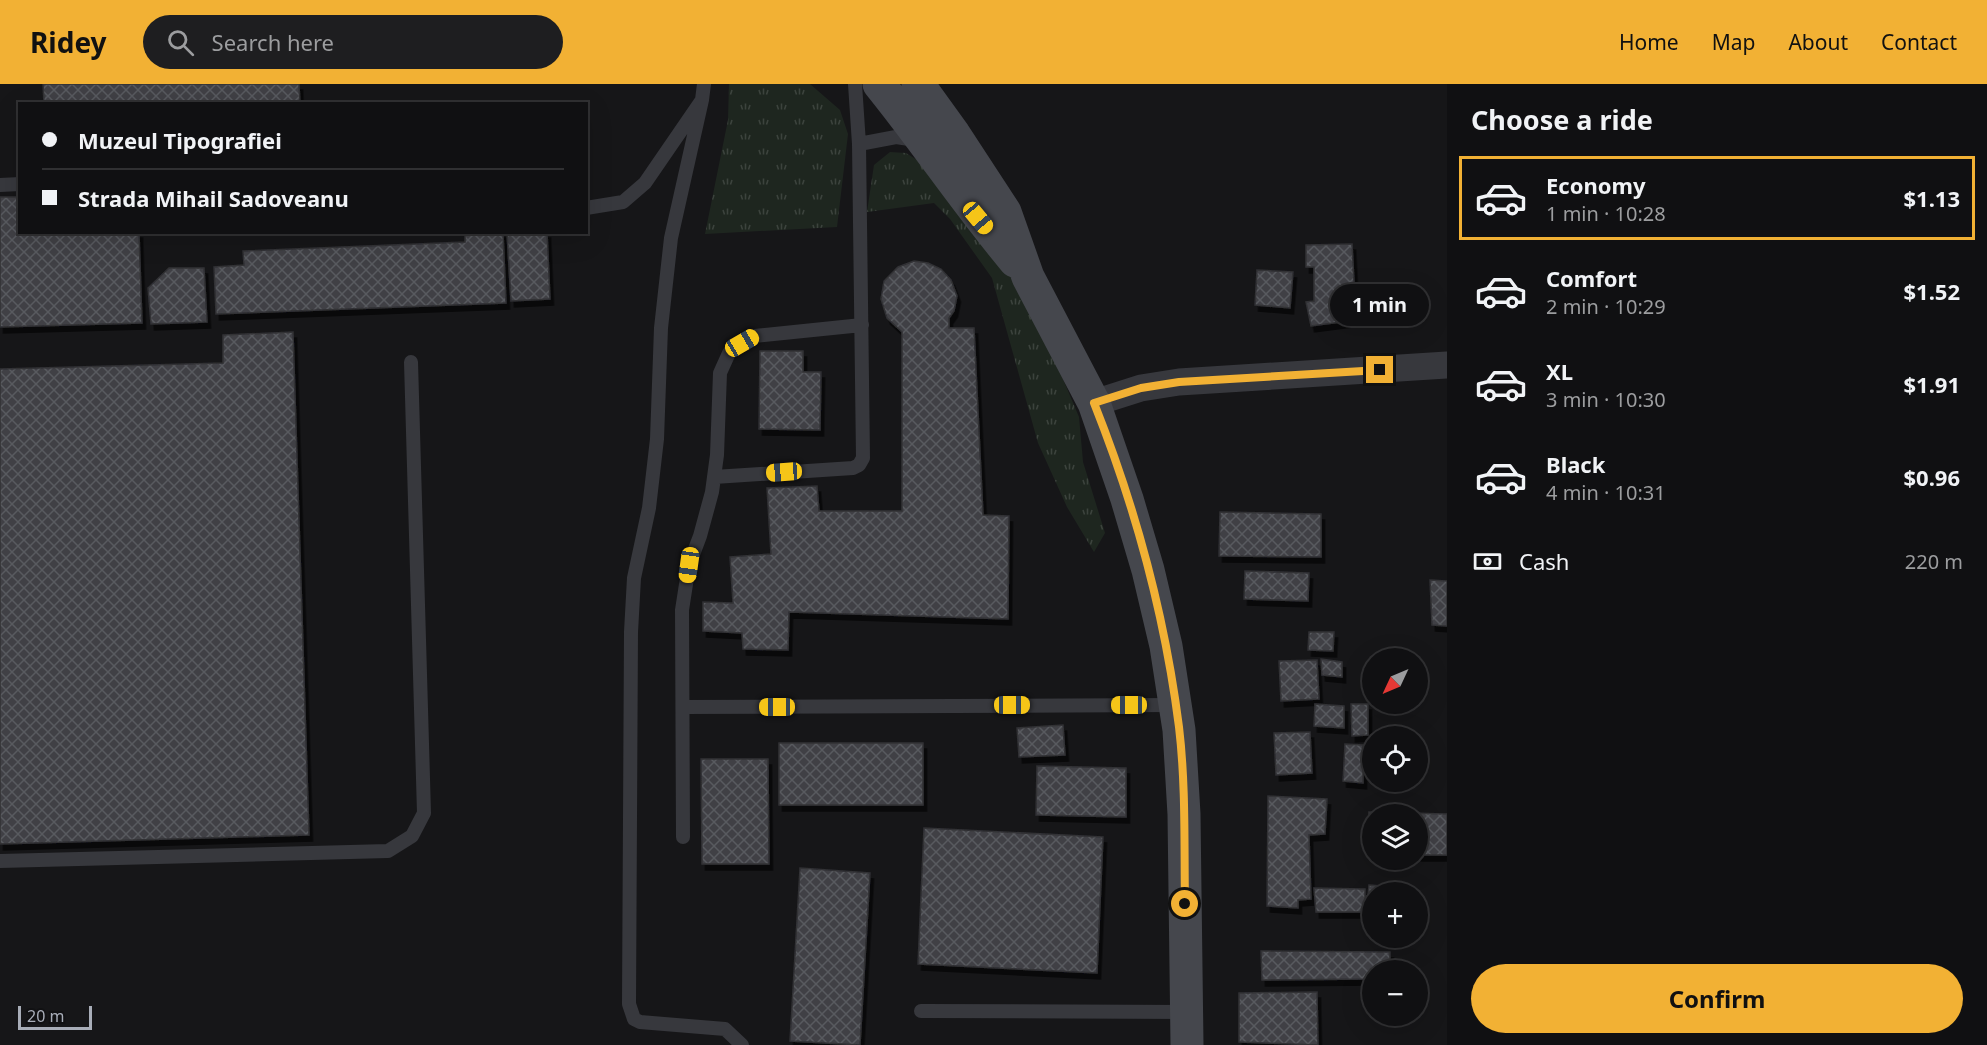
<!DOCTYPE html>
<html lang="en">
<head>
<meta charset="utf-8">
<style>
	:root { --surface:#101012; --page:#1e1e20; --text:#f1f3f6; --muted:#9c9d9f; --line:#303032; --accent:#f2b134 }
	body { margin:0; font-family:"Noto Sans",sans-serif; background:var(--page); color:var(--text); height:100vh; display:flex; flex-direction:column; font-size:22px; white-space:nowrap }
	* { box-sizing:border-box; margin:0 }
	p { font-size:20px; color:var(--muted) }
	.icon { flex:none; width:33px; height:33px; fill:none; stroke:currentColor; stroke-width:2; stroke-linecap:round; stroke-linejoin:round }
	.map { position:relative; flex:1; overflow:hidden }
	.details { display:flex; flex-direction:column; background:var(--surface); width:540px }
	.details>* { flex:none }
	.guide { position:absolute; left:18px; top:18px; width:570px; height:132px; border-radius:0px; box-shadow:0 6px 24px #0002,0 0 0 2px var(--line); display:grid; align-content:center; height:132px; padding:0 24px; background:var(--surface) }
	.needle { width:39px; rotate:226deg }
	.fabs { position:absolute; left:1362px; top:564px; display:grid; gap:12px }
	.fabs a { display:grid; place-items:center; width:66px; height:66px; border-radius:50%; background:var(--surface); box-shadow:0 6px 24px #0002,0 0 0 2px var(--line); font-size:30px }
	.scale { position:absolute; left:18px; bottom:15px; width:74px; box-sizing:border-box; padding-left:6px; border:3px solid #a8adb8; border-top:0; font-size:16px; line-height:21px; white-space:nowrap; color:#a8adb8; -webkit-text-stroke:4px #111113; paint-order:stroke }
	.end { position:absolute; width:27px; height:27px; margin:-14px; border:8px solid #f2b134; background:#111; box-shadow:0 0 0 3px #111 }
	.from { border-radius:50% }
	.bubble { position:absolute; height:42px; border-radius:21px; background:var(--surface); box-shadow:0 6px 24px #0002,0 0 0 2px var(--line); font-size:20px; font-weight:700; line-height:42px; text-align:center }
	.car { position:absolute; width:18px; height:36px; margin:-18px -9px; border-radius:8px; box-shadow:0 0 4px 2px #0007; background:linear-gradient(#f5c518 24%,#345 0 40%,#f5c518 0 76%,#345 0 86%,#f5c518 0) }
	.guide b { display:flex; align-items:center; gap:21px; height:57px; font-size:22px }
	.guide b+b { border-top:2px solid var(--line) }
	.guide i { width:15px; height:15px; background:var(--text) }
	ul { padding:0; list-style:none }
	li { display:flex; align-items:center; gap:18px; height:84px; margin:0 12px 9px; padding:0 12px; border:3px solid transparent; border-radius:0px }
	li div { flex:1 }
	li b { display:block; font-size:22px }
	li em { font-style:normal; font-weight:700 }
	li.on { border-color:var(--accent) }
	li>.icon { width:54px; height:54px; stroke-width:1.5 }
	h2 { padding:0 24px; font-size:27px; line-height:72px }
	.pay { display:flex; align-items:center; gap:15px; height:66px; padding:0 24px; font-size:22px }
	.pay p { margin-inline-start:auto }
	.cta { display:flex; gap:12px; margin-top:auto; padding:12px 24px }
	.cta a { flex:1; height:69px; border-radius:36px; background:var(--accent); color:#111; font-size:24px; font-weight:700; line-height:69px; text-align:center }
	header { display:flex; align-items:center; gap:36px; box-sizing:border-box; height:84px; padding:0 30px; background:var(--accent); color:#111 }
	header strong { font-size:28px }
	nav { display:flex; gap:33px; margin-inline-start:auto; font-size:21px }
	.search { width:420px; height:54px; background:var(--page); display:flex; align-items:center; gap:15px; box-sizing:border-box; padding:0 21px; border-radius:33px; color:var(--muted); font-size:22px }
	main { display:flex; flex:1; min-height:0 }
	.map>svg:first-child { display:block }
</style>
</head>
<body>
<header>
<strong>Ridey</strong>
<div class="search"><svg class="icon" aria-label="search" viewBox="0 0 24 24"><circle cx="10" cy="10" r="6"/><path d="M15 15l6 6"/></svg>Search here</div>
<nav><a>Home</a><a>Map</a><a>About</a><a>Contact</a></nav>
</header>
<main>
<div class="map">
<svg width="1447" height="961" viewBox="0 0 1447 961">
	<defs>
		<pattern id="grass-tufts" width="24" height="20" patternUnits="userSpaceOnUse" patternTransform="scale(1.5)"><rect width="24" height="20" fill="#1e261f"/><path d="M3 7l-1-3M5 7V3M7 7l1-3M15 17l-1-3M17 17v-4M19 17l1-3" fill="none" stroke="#3c433d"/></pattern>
		<pattern id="building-cross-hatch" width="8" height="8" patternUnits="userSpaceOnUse" patternTransform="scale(1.5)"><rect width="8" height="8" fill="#404145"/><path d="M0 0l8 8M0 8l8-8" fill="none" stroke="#595a5e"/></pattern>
		<filter id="shadow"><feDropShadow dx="3.5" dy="6" stdDeviation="0" flood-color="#0009"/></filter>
	</defs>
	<rect width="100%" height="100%" fill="#161618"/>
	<path fill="url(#grass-tufts)" d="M 729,0 L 810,0 L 840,26 L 848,50 L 837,143 L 705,150 L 728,36 Z
		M 890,68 L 906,69 L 925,81 L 1026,207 L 1079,333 L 1083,378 L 1105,449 L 1094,468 L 1067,423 L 1038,359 L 992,194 L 950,135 L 934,119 L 867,128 L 874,81 Z"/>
	<path fill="url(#building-cross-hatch)" stroke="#303034" stroke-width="1.5" filter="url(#shadow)" d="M 43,0 L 299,0 L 300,20 L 44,20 Z
		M 0,113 L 20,113 L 20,148 L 139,148 L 142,239 L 0,243 Z
		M 465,148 L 503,148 L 506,219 L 216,230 L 214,183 L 244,181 L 243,167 L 465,158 Z
		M 547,148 L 550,215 L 511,217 L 507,149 Z
		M 1352,160 L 1356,236 L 1311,242 L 1306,218 L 1314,217 L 1314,183 L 1306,183 L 1306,161 Z
		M 914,177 L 928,179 L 941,185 L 951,196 L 957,212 L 954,227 L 949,234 L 949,244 L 974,244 L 983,431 L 1009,432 L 1008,535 L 789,528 L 788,566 L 743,565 L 742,549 L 703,547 L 703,518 L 733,519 L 730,473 L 771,470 L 767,404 L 817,402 L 819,427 L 902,427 L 902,248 L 887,234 L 881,215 L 884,197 L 898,183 Z
		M 169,184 L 204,184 L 207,238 L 151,240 L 148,204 Z
		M 1257,186 L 1293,188 L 1290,224 L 1255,221 Z
		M 293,248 L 309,751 L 0,760 L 0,285 L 223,279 L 223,251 Z
		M 760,267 L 803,267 L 803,288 L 821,288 L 820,346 L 759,345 Z
		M 1220,428 L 1321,430 L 1321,473 L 1219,472 Z
		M 1245,487 L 1309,489 L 1308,517 L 1244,515 Z
		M 1430,496 L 1447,497 L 1447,542 L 1432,541 Z
		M 1309,548 L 1334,548 L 1333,567 L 1308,566 Z
		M 1321,575 L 1342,578 L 1342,593 L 1322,591 Z
		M 1317,576 L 1319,615 L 1281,617 L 1279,577 Z
		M 1315,620 L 1344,622 L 1344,644 L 1314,642 Z
		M 1351,620 L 1368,620 L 1368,651 L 1352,652 Z
		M 1063,641 L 1065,671 L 1019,673 L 1017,644 Z
		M 1310,648 L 1312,689 L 1276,691 L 1274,649 Z
		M 779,659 L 923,659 L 923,721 L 779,721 Z
		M 1345,660 L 1363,661 L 1363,699 L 1343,697 Z
		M 701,675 L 768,675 L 769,780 L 702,780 Z
		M 1037,682 L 1126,684 L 1126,733 L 1036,731 Z
		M 1268,712 L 1327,715 L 1325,750 L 1309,751 L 1311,815 L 1298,816 L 1298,824 L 1267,822 Z
		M 1369,728 L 1447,730 L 1447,771 L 1418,771 L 1418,730 L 1372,730 L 1372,770 L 1368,770 Z
		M 924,744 L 1103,753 L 1097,889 L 918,880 Z
		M 800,784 L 870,789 L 860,961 L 790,957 Z
		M 1369,801 L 1395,803 L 1394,808 L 1372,808 L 1372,827 L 1367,826 Z
		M 1314,804 L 1365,805 L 1365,828 L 1316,828 Z
		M 1261,867 L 1390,868 L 1390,886 L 1372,886 L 1372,895 L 1262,896 Z
		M 1317,908 L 1318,961 L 1239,958 L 1239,909 Z"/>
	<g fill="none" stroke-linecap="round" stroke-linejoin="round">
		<path stroke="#37383d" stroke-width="14" d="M 702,16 L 671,154 L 661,244 L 657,355 L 649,424 L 634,494 L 631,548 L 629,920 L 634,935 L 640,938 L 725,945 L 742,961
			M 859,60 L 896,53 L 916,56
			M 0,101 L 20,100
			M 586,124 L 623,118 L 645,99 L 702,16 L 704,0
			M 714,393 L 853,384 L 859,381 L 863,374 L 859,60 L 855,0
			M 683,623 L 1176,621
			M 683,753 L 682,526 L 689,481 L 700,452 L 712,408 L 717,371 L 720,289 L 729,269 L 755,252 L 862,241
			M 0,777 L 388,767 L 412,752 L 424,729 L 411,278
			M 921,927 L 1187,928"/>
		<path stroke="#37383d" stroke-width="27" d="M 1094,319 L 1141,304 L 1179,298 L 1447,281"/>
		<path stroke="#45474d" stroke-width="33" d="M 879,0 C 926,58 967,120 1015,177
			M 918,0 L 954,50 L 1005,128 L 1028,193 L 1094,319 L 1127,415 L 1148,486 L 1166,562 L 1179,646 L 1184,730 L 1187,961"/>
	</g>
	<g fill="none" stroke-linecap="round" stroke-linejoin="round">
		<path stroke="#f2b134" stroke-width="8" d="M 1185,820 C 1184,762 1186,702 1179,643 C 1165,533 1135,422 1094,319 L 1141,304 L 1179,298 L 1380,286"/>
	</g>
</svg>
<div class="fabs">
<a><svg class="needle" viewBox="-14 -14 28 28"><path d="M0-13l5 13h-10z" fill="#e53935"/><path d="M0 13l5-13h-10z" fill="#9c9d9f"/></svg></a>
<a><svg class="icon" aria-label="locate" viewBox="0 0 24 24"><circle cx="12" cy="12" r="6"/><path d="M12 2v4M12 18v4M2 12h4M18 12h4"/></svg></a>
<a><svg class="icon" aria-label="layers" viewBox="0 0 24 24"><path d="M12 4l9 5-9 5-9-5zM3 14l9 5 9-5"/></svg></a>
<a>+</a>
<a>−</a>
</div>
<div class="scale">20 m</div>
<i class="end from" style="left:1185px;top:820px"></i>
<i class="end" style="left:1380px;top:286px"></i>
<div class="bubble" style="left:1330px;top:200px;width:99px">1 min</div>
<i class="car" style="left:978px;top:134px;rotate:140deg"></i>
<i class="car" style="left:742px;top:259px;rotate:60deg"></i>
<i class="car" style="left:784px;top:388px;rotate:266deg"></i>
<i class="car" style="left:689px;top:481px;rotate:188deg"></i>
<i class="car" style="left:1012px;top:621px;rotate:90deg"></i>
<i class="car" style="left:1129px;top:621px;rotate:270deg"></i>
<i class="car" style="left:777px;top:623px;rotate:270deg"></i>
<div class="guide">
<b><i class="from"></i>Muzeul Tipografiei</b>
<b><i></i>Strada Mihail Sadoveanu</b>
</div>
</div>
<section class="details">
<h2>Choose a ride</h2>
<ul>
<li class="on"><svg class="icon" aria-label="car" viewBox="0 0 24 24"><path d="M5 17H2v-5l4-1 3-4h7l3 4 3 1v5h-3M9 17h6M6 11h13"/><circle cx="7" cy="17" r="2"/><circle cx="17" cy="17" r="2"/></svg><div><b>Economy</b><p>1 min · 10:28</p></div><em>$1.13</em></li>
<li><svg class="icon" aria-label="car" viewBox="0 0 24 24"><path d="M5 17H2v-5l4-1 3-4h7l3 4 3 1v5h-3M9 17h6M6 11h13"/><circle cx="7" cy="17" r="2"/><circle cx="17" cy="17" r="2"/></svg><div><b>Comfort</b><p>2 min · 10:29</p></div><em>$1.52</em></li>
<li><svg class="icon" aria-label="car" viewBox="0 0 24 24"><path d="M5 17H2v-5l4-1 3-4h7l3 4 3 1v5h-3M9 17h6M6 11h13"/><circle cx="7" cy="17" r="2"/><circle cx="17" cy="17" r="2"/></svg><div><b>XL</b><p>3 min · 10:30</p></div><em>$1.91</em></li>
<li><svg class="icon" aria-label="car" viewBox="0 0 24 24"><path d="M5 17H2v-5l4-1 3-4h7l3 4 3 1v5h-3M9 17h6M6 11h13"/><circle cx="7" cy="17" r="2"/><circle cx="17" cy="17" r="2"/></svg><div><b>Black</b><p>4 min · 10:31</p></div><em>$0.96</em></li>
</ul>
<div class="pay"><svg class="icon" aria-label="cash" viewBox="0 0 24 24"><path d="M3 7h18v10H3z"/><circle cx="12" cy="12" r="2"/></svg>Cash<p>220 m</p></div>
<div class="cta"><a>Confirm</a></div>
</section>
</main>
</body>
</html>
